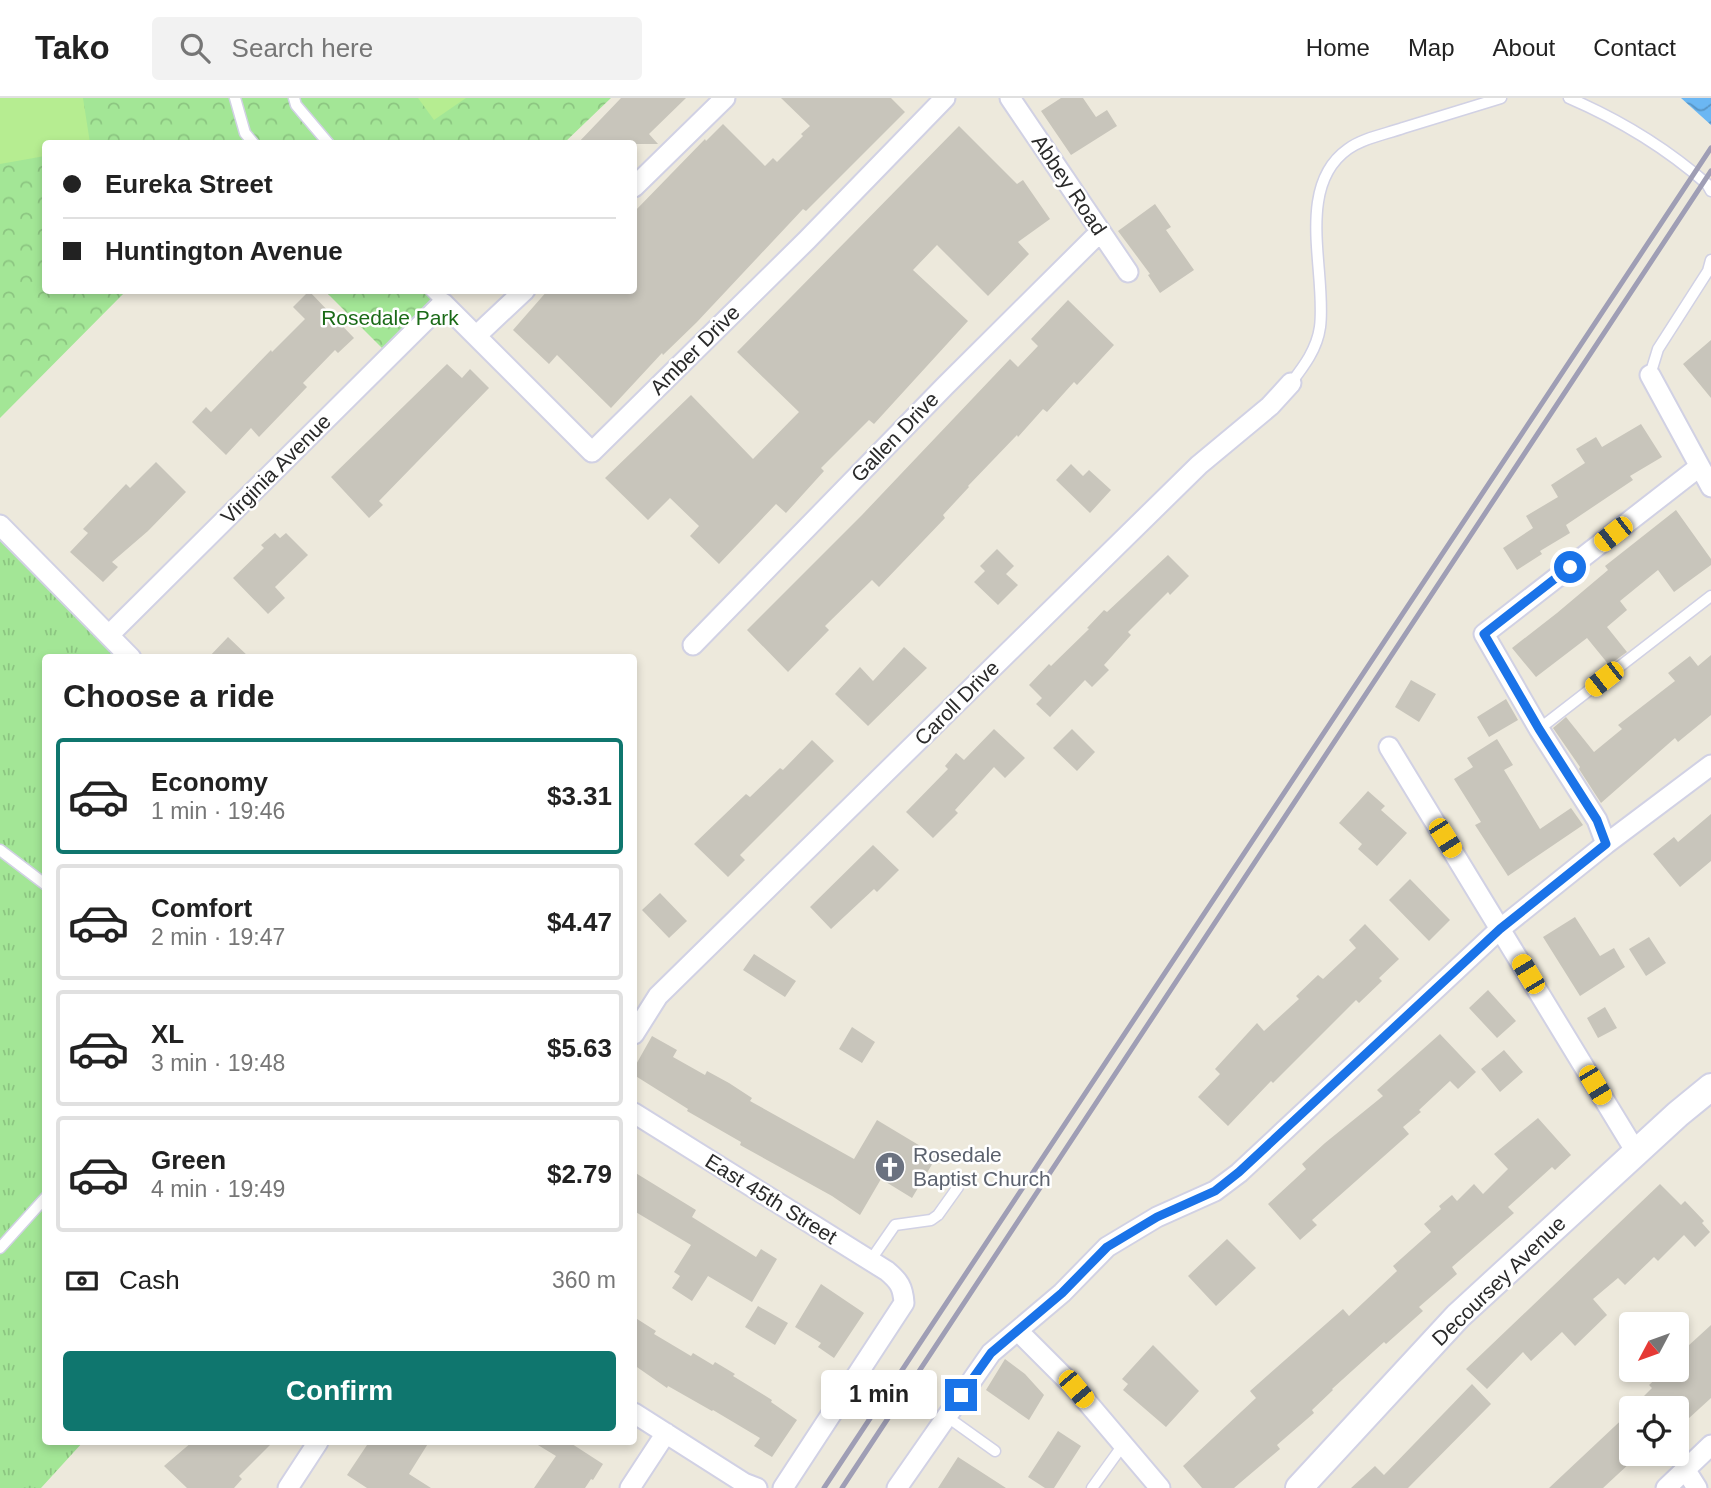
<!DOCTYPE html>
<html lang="en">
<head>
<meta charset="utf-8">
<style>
	:root { --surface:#fff; --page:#f2f2f2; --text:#222; --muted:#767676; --line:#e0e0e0; --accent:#0f766e }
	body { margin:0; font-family:Helvetica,sans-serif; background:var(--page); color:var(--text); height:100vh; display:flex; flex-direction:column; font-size:26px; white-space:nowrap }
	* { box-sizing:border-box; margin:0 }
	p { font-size:23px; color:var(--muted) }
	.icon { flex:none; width:38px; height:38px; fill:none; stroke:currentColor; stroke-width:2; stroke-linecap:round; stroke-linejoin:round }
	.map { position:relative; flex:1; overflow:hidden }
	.details { position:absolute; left:42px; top:556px; width:595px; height:791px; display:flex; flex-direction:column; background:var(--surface); border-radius:7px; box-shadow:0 4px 10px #0003 }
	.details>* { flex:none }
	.hud { position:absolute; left:42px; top:42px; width:595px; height:154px; border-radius:7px; box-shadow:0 4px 10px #0003; display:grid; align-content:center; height:154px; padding:0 21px; background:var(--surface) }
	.needle { width:46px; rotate:229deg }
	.fabs { position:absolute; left:1619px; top:1214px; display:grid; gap:14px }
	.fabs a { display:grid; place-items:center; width:70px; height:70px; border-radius:7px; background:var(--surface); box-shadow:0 4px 10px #0003; font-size:35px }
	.end { position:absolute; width:32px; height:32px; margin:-16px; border:9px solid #1a73e8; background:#fff; box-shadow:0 0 0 4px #fff }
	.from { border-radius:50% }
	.bubble { position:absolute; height:49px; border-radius:7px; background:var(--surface); box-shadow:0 4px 10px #0003; font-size:23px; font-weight:700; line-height:49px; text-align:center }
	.car { position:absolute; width:21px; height:42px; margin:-21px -10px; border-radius:9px; box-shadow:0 0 5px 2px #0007; background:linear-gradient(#f5c518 24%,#345 0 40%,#f5c518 0 76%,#345 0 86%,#f5c518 0) }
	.hud b { display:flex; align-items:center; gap:24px; height:66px; font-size:26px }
	.hud b+b { border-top:2px solid var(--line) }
	.hud i { width:18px; height:18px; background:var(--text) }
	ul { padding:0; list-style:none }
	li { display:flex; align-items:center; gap:21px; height:116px; margin:0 14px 10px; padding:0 7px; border:4px solid var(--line); border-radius:7px }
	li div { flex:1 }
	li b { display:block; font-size:26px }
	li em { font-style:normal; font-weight:700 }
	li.selected { border-color:var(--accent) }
	li>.icon { width:63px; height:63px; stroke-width:1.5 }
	h2 { padding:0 21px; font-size:32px; line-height:84px }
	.pay { display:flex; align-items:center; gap:18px; height:77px; padding:0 21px; font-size:26px }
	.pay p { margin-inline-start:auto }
	.button { display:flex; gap:14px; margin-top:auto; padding:14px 21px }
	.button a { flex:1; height:80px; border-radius:7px; background:var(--accent); color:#fff; font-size:28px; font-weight:700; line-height:80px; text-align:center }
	header { display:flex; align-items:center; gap:42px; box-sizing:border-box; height:98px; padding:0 35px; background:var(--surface); border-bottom:2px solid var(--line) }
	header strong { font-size:33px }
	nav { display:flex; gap:38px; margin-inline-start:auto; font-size:24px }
	.search { width:490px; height:63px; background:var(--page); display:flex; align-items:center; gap:18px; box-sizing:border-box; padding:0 24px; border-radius:7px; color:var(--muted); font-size:26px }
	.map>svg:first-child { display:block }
</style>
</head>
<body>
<header>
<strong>Tako</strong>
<div class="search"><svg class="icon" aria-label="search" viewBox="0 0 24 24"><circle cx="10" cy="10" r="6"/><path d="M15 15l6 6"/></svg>Search here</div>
<nav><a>Home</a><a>Map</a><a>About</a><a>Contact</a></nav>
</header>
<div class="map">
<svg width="1711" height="1390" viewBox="0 0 1711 1390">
	<defs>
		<pattern id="grass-tufts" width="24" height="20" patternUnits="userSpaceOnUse" patternTransform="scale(1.75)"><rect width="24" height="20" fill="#a3e696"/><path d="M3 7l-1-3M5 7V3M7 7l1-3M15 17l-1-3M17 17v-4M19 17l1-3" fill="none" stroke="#8cc581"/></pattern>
		<pattern id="park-crowns" width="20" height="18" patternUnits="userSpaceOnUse" patternTransform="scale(1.75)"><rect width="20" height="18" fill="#a3e696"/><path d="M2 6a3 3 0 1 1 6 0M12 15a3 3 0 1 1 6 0" fill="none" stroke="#8cc581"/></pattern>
		<pattern id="water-waves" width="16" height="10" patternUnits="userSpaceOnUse" patternTransform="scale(1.75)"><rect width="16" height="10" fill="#6bb7f3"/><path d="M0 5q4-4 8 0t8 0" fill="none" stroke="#5895c5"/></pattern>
	</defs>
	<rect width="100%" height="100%" fill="#ede9dc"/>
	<path fill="url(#grass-tufts)" d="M 0,427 L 131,560 L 46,560 L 46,1344 L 83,1344 L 41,1390 L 0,1390 Z"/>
	<path fill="url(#park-crowns)" d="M 0,0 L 611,0 L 564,45 L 46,46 L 46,192 L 126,193 L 0,320 Z
		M 325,193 L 430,193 L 443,205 L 390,258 Z"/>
	<path fill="#b6ed91" d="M 0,0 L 83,0 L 90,45 L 46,46 L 45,58 L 0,66 Z
		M 418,0 L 466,0 L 434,22 Z"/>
	<path fill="url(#water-waves)" d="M 1681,0 L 1711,0 L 1711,27 Z"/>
	<path fill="#c8c5bb" d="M 621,0 L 686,0 L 649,36 L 658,46 L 577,46 Z
		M 781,0 L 891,0 L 905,14 L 806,113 L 803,111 L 697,224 L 663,257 L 662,255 L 611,310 L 557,257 L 549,266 L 513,232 L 548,192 L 634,192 L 634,114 L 705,41 L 706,43 L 723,26 L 765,68 L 773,60 L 777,64 L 803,38 L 801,36 L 810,28 Z
		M 1061,0 L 1083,0 L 1096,19 L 1107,12 L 1117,28 L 1071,57 L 1041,13 Z
		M 959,28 L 1017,86 L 1023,82 L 1050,121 L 1018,144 L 1029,156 L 988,198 L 937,147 L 913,172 L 968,223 L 874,326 L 869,322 L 821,370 L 824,373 L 786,415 L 776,406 L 719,466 L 690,438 L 699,428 L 670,400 L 648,422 L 605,380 L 691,297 L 753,361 L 799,314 L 737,254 Z
		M 1155,106 L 1171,129 L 1166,132 L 1194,172 L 1160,195 L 1148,177 L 1150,176 L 1118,133 Z
		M 309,193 L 354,240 L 338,255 L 335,252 L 303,285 L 307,289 L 259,339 L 251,330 L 226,357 L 192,324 L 206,309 L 211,314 L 271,252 L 272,254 L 305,221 L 293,209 Z
		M 1068,202 L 1114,247 L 1077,287 L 1074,284 L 1047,314 L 1043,311 L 1018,339 L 1017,337 L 968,388 L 969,389 L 943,417 L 945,420 L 879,489 L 872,482 L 825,528 L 829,532 L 788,574 L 747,532 L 862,417 L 1010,261 L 1018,269 L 1038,248 L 1031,241 Z
		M 1711,242 L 1711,300 L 1683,266 Z
		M 447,266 L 462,280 L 470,271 L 489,290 L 379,403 L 383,407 L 369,420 L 331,379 Z
		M 1641,326 L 1662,359 L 1630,378 L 1633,382 L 1566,427 L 1570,435 L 1540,453 L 1542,456 L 1517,472 L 1503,450 L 1533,430 L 1526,418 L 1558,399 L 1551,387 L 1585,365 L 1576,351 L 1596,339 L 1602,349 Z
		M 156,364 L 186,394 L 148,433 L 112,464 L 118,469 L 103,484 L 70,454 L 88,435 L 83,431 L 126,386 L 130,390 Z
		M 1071,366 L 1083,378 L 1089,372 L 1111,392 L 1090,415 L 1056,382 Z
		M 1676,412 L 1711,461 L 1711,467 L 1674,494 L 1658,472 L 1620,503 L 1627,512 L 1607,529 L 1627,554 L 1609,567 L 1587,540 L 1536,579 L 1512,550 L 1557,515 L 1608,472 L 1605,468 Z
		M 275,435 L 280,440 L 286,435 L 308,457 L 275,489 L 285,500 L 268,516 L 233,480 L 264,450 L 261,447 Z
		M 997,451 L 1014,468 L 1006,476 L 1018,487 L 998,507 L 974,484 L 985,473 L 980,468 Z
		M 1168,457 L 1189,478 L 1170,497 L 1168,494 L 1128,534 L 1131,537 L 1104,567 L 1109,572 L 1092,589 L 1085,582 L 1050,619 L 1036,606 L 1042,600 L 1029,587 L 1049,566 L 1051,568 L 1089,531 L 1087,530 L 1104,512 L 1107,514 Z
		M 228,539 L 250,560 L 208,560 Z
		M 904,549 L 927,570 L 868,628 L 835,596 L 860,569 L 873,583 Z
		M 1711,557 L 1711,617 L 1678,644 L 1675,640 L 1601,705 L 1579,671 L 1580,669 L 1553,630 L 1566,619 L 1594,654 L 1622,631 L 1618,627 L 1675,583 L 1668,575 L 1690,558 L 1698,568 Z
		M 1411,582 L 1436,596 L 1419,624 L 1395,609 Z
		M 1506,601 L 1518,622 L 1489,639 L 1477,619 Z
		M 994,631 L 1025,660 L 1005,680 L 994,669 L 955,712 L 958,715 L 933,740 L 906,714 L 948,671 L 945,668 L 956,655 L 964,662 Z
		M 1072,631 L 1095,654 L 1077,673 L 1053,650 Z
		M 1497,641 L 1513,667 L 1504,672 L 1540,731 L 1571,710 L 1583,727 L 1508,778 L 1475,727 L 1481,724 L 1454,681 L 1473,669 L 1467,660 Z
		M 812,642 L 834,663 L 740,757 L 745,762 L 728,779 L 694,746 L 746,696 L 750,699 L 780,670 L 783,672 Z
		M 1368,693 L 1385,708 L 1381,712 L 1407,735 L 1377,768 L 1358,751 L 1362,746 L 1339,725 Z
		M 1711,716 L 1711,763 L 1680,789 L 1653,756 L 1674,739 L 1678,744 Z
		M 873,747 L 899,772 L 877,794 L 874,791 L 831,831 L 810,809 Z
		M 1410,781 L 1450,822 L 1429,843 L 1389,802 Z
		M 660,795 L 687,823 L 669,840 L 642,812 Z
		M 1575,819 L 1600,858 L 1614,850 L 1625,869 L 1580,898 L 1543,839 Z
		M 1365,826 L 1399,861 L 1379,880 L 1382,883 L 1359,905 L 1356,902 L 1273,985 L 1271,983 L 1228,1028 L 1198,999 L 1220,976 L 1215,971 L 1257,925 L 1264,933 L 1299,901 L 1296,898 L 1318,877 L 1323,881 L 1356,850 L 1349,842 Z
		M 1649,839 L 1666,865 L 1646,878 L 1629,851 Z
		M 754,856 L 796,883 L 785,899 L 743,872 Z
		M 1488,892 L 1516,923 L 1497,940 L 1469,910 Z
		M 1605,909 L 1617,930 L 1598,940 L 1587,920 Z
		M 852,929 L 875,944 L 862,965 L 839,951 Z
		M 1440,936 L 1476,974 L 1458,991 L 1450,983 L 1419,1012 L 1421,1014 L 1403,1029 L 1409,1036 L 1312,1122 L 1317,1127 L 1300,1142 L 1268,1106 L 1306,1071 L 1302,1066 L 1325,1045 L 1383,998 L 1377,992 Z
		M 652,938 L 677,952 L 673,959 L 705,977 L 707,973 L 729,985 L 752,1000 L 750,1003 L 854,1061 L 877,1022 L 937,1058 L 912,1100 L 881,1081 L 860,1117 L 832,1098 L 740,1047 L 741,1044 L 687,1013 L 688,1011 L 634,977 L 634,970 Z
		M 1504,952 L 1523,974 L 1500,994 L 1481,971 Z
		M 1538,1020 L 1571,1057 L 1555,1072 L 1552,1069 L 1508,1109 L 1514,1115 L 1452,1169 L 1457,1176 L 1419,1209 L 1423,1213 L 1386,1246 L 1384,1244 L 1332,1291 L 1333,1292 L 1312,1312 L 1314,1315 L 1277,1347 L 1280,1351 L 1234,1390 L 1202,1390 L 1183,1368 L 1256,1300 L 1250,1293 L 1343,1211 L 1349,1218 L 1397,1173 L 1393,1168 L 1431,1134 L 1424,1126 L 1441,1111 L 1439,1108 L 1452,1097 L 1457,1103 L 1474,1086 L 1483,1096 L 1508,1071 L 1494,1056 Z
		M 634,1074 L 696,1112 L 692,1119 L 756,1159 L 761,1151 L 777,1161 L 752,1204 L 708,1178 L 692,1203 L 672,1190 L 680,1178 L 674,1174 L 691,1147 L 634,1113 Z
		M 1660,1086 L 1681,1107 L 1685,1103 L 1704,1123 L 1702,1125 L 1710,1134 L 1695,1149 L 1684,1137 L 1658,1163 L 1654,1159 L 1625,1187 L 1618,1180 L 1593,1201 L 1607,1217 L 1575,1248 L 1562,1234 L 1531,1263 L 1523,1254 L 1487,1291 L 1466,1271 Z
		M 1227,1141 L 1256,1170 L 1216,1208 L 1188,1178 Z
		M 821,1186 L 864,1215 L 834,1260 L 818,1249 L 821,1245 L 795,1229 Z
		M 758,1208 L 788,1225 L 775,1247 L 745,1229 Z
		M 634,1219 L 656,1233 L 654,1236 L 691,1258 L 693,1255 L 713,1267 L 715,1264 L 735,1276 L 733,1278 L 772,1302 L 771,1304 L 797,1322 L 772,1359 L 754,1348 L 760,1340 L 713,1312 L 712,1313 L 668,1288 L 667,1290 L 634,1267 Z
		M 1711,1227 L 1711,1300 L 1676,1332 L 1676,1311 L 1631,1311 L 1652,1290 L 1649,1287 L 1665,1272 L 1676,1272 L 1676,1259 Z
		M 1153,1247 L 1199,1293 L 1166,1329 L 1123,1292 L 1128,1286 L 1122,1281 Z
		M 1005,1261 L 1025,1276 L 1044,1297 L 1029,1322 L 986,1292 Z
		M 1472,1286 L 1491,1306 L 1408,1390 L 1351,1390 L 1375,1368 L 1384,1377 Z
		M 1631,1313 L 1631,1364 L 1603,1390 L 1549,1390 Z
		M 1058,1333 L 1081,1348 L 1054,1390 L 1045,1390 L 1028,1379 Z
		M 192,1344 L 273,1344 L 239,1378 L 242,1381 L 234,1390 L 187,1390 L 164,1368 Z
		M 369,1344 L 429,1344 L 409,1376 L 431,1390 L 367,1390 L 347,1377 Z
		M 533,1344 L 569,1344 L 603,1366 L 593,1382 L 591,1381 L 585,1390 L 534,1390 L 556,1358 Z
		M 958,1359 L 1006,1390 L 938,1390 Z"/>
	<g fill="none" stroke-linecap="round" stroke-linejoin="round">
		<g stroke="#d1d1e4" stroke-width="13">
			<path id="service" d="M 235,0 L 245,35 L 254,46
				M 294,0 L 296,7 L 329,46
				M 1569,0 C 1620,22 1665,49 1707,86 L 1711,93
				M 430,192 L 443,205
				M 1650,277 L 1658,251 L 1708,173 L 1711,162
				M 1291,285 C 1304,268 1317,251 1320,229 C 1327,175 1294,89 1348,51 C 1363,40 1386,36 1403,30 C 1436,20 1468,10 1501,0
				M 1539,631 L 1711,498
				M 0,752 L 46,787
				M 0,1150 L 46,1099
				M 870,1163 L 895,1127 L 931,1122 L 938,1117 L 958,1089
				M 946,1318 L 995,1353
				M 1092,1390 L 1123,1347"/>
		</g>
		<g stroke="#d1d1e4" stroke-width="23">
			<path id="minor" d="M 1010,0 L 1128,174
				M 634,89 L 725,0
				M 476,238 L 525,192
				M 1650,277 L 1711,389
				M 0,427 L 131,560
				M 109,537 L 443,205 L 592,354 L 807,142 L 945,0
				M 693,547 L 945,288 L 1100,134
				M 1389,649 L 1636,1054
				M 1606,746 L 1597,722 L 1539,631 L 1484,536 L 1699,369
				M 634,936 L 658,898 L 1199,367 L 1270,308 L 1291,285
				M 634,1015 L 887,1173 C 899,1183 903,1189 904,1205 L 783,1390
				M 1019,1234 L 1076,1291 L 1160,1390
				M 634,1315 L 744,1385 L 757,1390
				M 1685,1371 L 1697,1390
				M 288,1390 L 318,1344
				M 630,1390 L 666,1335
				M 897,1390 L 991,1255 L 1062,1195 L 1107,1149 L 1157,1119 L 1215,1093 L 1239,1075 L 1500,831 L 1606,746 L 1711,667
				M 1666,1390 L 1711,1347"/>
		</g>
		<g stroke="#d1d1e4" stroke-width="30">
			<path id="secondary" d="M 1299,1390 L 1458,1218 L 1678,1016 L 1711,989"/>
		</g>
		<use href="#service" stroke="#fff" stroke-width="10"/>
		<use href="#minor" stroke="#fff" stroke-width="19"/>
		<use href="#secondary" stroke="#fff" stroke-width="26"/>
		<path stroke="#9f9eb5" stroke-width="5" d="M 824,1390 L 1711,50
			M 842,1390 L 1711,73"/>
	</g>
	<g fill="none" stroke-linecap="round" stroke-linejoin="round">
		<path stroke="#1a73e8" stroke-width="9" d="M 961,1297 L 991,1255 L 1062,1195 L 1107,1149 L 1157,1119 L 1215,1093 L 1239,1074 L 1500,831 L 1606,746 L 1597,722 L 1539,631 L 1484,536 L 1570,469"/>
	</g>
	<defs>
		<g id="church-disc" transform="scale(1.575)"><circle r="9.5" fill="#6b7280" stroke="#fff"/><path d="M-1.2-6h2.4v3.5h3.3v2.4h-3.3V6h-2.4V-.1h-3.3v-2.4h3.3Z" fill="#fff"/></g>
	</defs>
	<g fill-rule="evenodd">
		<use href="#church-disc" x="890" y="1069"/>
	</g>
	<g text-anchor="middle" stroke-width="5" stroke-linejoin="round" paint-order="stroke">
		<g font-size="21" fill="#2a2a2a" stroke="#fff">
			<text transform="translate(1069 87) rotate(56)" y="7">Abbey Road</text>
			<text transform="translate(695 252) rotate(-45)" y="7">Amber Drive</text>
			<text transform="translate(895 339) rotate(-46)" y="7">Gallen Drive</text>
			<text transform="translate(276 371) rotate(-45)" y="7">Virginia Avenue</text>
			<text transform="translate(957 605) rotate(-45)" y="7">Caroll Drive</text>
			<text transform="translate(771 1101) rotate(32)" y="7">East 45th Street</text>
			<text transform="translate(1499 1183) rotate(-44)" y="7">Decoursey Avenue</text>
		</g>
		<g font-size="21" fill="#1a6a17" stroke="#fff">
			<text x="390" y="227">Rosedale Park</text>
		</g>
		<g font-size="21" fill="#5b616d" stroke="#fff" text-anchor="start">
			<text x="913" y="1064">Rosedale<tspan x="913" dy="24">Baptist Church</tspan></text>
		</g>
	</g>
</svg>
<div class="fabs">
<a><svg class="needle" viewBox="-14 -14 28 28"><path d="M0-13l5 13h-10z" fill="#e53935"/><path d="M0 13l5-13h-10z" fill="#767676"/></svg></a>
<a><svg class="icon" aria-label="locate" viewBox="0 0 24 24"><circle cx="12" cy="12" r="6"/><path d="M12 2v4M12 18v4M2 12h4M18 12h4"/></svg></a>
</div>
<i class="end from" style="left:1570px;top:469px"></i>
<i class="end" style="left:961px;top:1297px"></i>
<div class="bubble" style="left:821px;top:1272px;width:116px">1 min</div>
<i class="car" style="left:1613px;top:436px;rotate:232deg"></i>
<i class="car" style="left:1604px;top:581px;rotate:232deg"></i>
<i class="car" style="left:1445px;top:740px;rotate:148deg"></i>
<i class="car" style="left:1528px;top:876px;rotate:329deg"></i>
<i class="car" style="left:1595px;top:987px;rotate:149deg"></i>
<i class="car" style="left:1076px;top:1291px;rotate:140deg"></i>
<div class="hud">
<b><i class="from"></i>Eureka Street</b>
<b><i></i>Huntington Avenue</b>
</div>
<section class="details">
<h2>Choose a ride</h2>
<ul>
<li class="selected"><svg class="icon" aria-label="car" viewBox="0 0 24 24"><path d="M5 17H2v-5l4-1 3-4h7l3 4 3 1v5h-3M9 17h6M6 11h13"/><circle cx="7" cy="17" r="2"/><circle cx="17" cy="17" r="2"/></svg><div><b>Economy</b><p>1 min · 19:46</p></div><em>$3.31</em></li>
<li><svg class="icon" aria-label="car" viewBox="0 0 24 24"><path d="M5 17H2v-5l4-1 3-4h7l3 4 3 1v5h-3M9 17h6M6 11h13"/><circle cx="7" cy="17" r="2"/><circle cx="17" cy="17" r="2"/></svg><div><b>Comfort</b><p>2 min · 19:47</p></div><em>$4.47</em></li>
<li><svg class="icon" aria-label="car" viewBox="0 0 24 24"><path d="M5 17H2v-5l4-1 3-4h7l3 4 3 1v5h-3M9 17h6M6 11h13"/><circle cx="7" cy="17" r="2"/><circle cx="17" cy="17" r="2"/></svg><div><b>XL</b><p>3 min · 19:48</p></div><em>$5.63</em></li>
<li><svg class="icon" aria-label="car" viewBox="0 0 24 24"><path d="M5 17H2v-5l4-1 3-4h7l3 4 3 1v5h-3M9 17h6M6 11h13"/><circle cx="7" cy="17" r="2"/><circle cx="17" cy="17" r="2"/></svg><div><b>Green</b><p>4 min · 19:49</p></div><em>$2.79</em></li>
</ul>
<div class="pay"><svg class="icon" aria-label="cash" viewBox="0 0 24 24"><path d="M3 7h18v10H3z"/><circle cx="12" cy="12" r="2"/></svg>Cash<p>360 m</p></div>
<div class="button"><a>Confirm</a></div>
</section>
</div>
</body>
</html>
